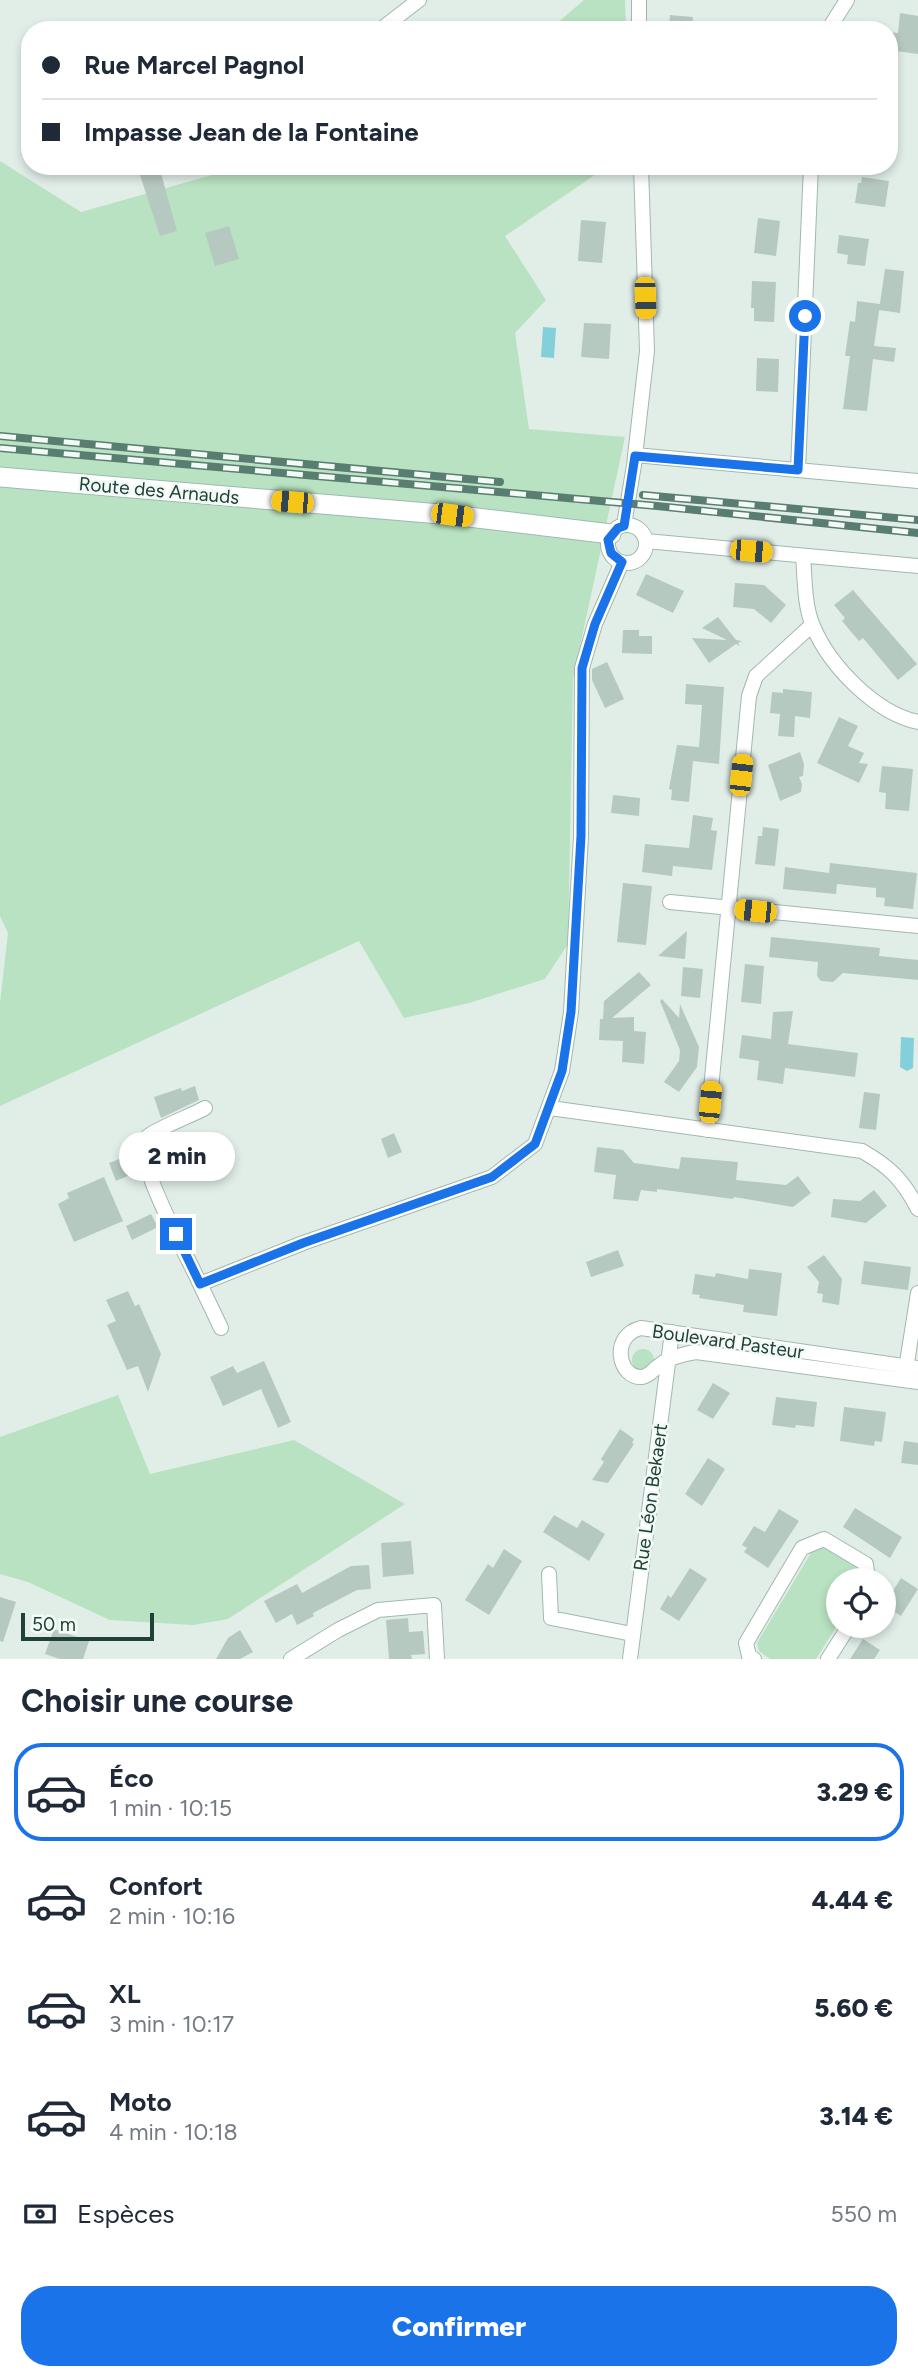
<!DOCTYPE html>
<html lang="fr">
<head>
<meta charset="utf-8">
<style>
	:root { --surface:#fff; --page:#f6f6f7; --text:#1f2937; --muted:#747a83; --line:#e0e1e3; --accent:#1a73e8 }
	body { margin:0; font-family:Figtree,sans-serif; background:var(--page); color:var(--text); height:100vh; display:flex; flex-direction:column; font-size:26px; white-space:nowrap }
	* { box-sizing:border-box; margin:0 }
	p { font-size:23px; color:var(--muted) }
	.icon { flex:none; width:38px; height:38px; fill:none; stroke:currentColor; stroke-width:2; stroke-linecap:round; stroke-linejoin:round }
	.map { position:relative; height:1659px; overflow:hidden }
	.drawer { display:flex; flex-direction:column; background:var(--surface); flex:1 }
	.drawer>* { flex:none }
	.guide { position:absolute; left:21px; top:21px; width:877px; height:154px; border-radius:28px; box-shadow:0 4px 10px #0003; display:grid; align-content:center; height:154px; padding:0 21px; background:var(--surface) }
	.tools { position:absolute; left:826px; top:1568px; display:grid; gap:14px }
	.tools a { display:grid; place-items:center; width:70px; height:70px; border-radius:50%; background:var(--surface); box-shadow:0 4px 10px #0003; font-size:35px }
	.scale { position:absolute; left:21px; bottom:18px; width:133px; box-sizing:border-box; padding-left:7px; border:4px solid #1f4137; border-top:0; font-size:19px; line-height:24px; white-space:nowrap; color:#1f4137; -webkit-text-stroke:5px #f3faf6; paint-order:stroke }
	.end { position:absolute; width:32px; height:32px; margin:-16px; border:9px solid #1a73e8; background:#fff; box-shadow:0 0 0 4px #fff }
	.from { border-radius:50% }
	.bubble { position:absolute; height:49px; border-radius:24px; background:var(--surface); box-shadow:0 4px 10px #0003; font-size:23px; font-weight:800; line-height:49px; text-align:center }
	.car { position:absolute; width:21px; height:42px; margin:-21px -10px; border-radius:9px; box-shadow:0 0 5px 2px #0007; background:linear-gradient(#f5c518 24%,#345 0 40%,#f5c518 0 76%,#345 0 86%,#f5c518 0) }
	.guide b { display:flex; align-items:center; gap:24px; height:66px; font-size:26px }
	.guide b+b { border-top:2px solid var(--line) }
	.guide i { width:18px; height:18px; background:var(--text) }
	ul { padding:0; list-style:none }
	li { display:flex; align-items:center; gap:21px; height:98px; margin:0 14px 10px; padding:0 7px; border:4px solid transparent; border-radius:28px }
	li div { flex:1 }
	li b { display:block; font-size:26px }
	li em { font-style:normal; font-weight:800 }
	li.on { border-color:var(--accent) }
	li>.icon { width:63px; height:63px; stroke-width:1.5 }
	h2 { padding:0 21px; font-size:32px; line-height:84px }
	.pay { display:flex; align-items:center; gap:18px; height:77px; padding:0 21px; font-size:26px }
	.pay p { margin-inline-start:auto }
	.button { display:flex; gap:14px; margin-top:auto; padding:14px 21px }
	.button a { flex:1; height:80px; border-radius:28px; background:var(--accent); color:#fff; font-size:28px; font-weight:800; line-height:80px; text-align:center }
	.map>svg:first-child { display:block }
</style>
</head>
<body>
<div class="map">
<svg width="918" height="1659" viewBox="0 0 918 1659">
	<rect width="100%" height="100%" fill="#e1eee8"/>
	<path fill="#b8e2c1" d="M 584,0 L 625,0 L 626,30 L 549,30 Z
		M 0,161 L 81,212 L 244,166 L 608,166 L 505,236 L 546,300 L 515,333 L 529,429 L 625,437 L 573,679 L 568,944 L 545,979 L 469,1003 L 404,1018 L 359,941 L 0,1106 L 0,1003 L 8,933 L 0,916 Z
		M632 1360a11 11 0 1 1 22 0a11 11 0 1 1-22 0Z
		M 118,1395 L 150,1474 L 294,1440 L 405,1504 L 228,1619 L 193,1625 L 110,1620 L 28,1582 L 0,1574 L 0,1437 Z
		M 824,1547 L 861,1570 L 863,1580 L 838,1580 L 838,1624 L 816,1659 L 770,1659 L 759,1651 L 757,1643 L 812,1551 Z"/>
	<path fill="#83cfda" d="M 543,327 L 556,328 L 554,358 L 541,357 Z
		M 901,1037 L 914,1038 L 913,1068 L 907,1071 L 900,1067 Z"/>
	<path fill="#b6c9c1" d="M 900,13 L 918,16 L 918,54 L 889,50 L 889,32 L 898,33 Z
		M 670,15 L 693,17 L 692,30 L 669,30 Z
		M 137,166 L 159,166 L 177,231 L 160,236 Z
		M 862,177 L 889,181 L 885,207 L 855,203 L 858,183 L 861,183 Z
		M 758,218 L 780,221 L 776,256 L 754,253 Z
		M 581,220 L 606,222 L 602,263 L 578,261 Z
		M 229,226 L 239,259 L 215,266 L 205,233 Z
		M 839,235 L 869,239 L 865,266 L 847,264 L 848,255 L 837,253 Z
		M 885,269 L 904,271 L 900,313 L 879,310 Z
		M 752,281 L 776,282 L 774,322 L 754,321 L 754,308 L 751,308 Z
		M 857,301 L 880,304 L 874,346 L 896,348 L 894,362 L 873,359 L 867,411 L 843,409 L 850,356 L 845,356 L 850,321 L 855,322 Z
		M 584,323 L 611,324 L 609,359 L 581,357 Z
		M 757,358 L 779,359 L 778,392 L 756,391 Z
		M 646,574 L 684,591 L 673,613 L 636,595 Z
		M 735,583 L 764,585 L 786,605 L 771,623 L 754,609 L 733,607 Z
		M 853,590 L 917,664 L 898,680 L 863,638 L 859,641 L 842,621 L 845,618 L 834,605 Z
		M 718,617 L 736,640 L 742,641 L 738,643 L 740,646 L 736,644 L 709,663 L 692,638 L 727,640 L 702,628 Z
		M 623,630 L 639,630 L 639,636 L 652,636 L 652,654 L 622,653 Z
		M 607,662 L 624,699 L 605,708 L 592,680 L 592,669 Z
		M 686,684 L 724,687 L 719,764 L 693,761 L 689,802 L 671,800 L 672,790 L 669,789 L 677,745 L 699,747 L 702,705 L 685,704 Z
		M 783,689 L 812,692 L 810,718 L 795,716 L 794,737 L 778,736 L 780,714 L 770,713 L 772,692 L 783,693 Z
		M 839,717 L 858,726 L 848,746 L 864,753 L 859,763 L 868,764 L 859,783 L 817,763 Z
		M 800,752 L 804,764 L 803,776 L 799,777 L 802,784 L 801,792 L 780,801 L 768,765 Z
		M 882,766 L 913,769 L 909,811 L 885,809 L 886,793 L 879,792 Z
		M 613,795 L 640,798 L 639,816 L 611,813 Z
		M 693,815 L 713,818 L 711,830 L 717,831 L 712,870 L 673,866 L 672,876 L 642,872 L 645,844 L 689,848 Z
		M 763,827 L 779,829 L 775,866 L 755,864 L 758,836 L 762,836 Z
		M 830,863 L 917,873 L 913,909 L 884,906 L 885,898 L 876,897 L 876,888 L 837,884 L 836,894 L 783,889 L 785,867 L 829,873 Z
		M 623,883 L 652,886 L 646,945 L 617,942 Z
		M 687,931 L 685,959 L 658,956 Z
		M 771,937 L 880,948 L 879,956 L 918,960 L 918,980 L 843,973 L 833,982 L 821,981 L 817,976 L 818,962 L 769,957 Z
		M 745,964 L 764,966 L 761,1004 L 741,1002 Z
		M 683,967 L 703,969 L 700,998 L 681,996 Z
		M 639,972 L 651,985 L 612,1018 L 634,1017 L 634,1031 L 646,1032 L 644,1064 L 622,1062 L 623,1041 L 599,1040 L 600,1019 L 603,1019 L 604,1001 Z
		M 662,999 L 679,1018 L 680,1004 L 699,1047 L 697,1067 L 679,1092 L 664,1082 L 679,1061 L 680,1050 L 660,1001 Z
		M 793,1011 L 788,1044 L 858,1053 L 855,1077 L 785,1068 L 783,1084 L 757,1080 L 759,1061 L 739,1058 L 742,1035 L 771,1039 L 773,1012 Z
		M 195,1086 L 199,1100 L 161,1118 L 154,1097 L 181,1088 L 182,1091 Z
		M 864,1092 L 880,1094 L 876,1130 L 859,1128 Z
		M 394,1133 L 402,1152 L 388,1158 L 381,1139 Z
		M 597,1147 L 623,1150 L 634,1163 L 679,1169 L 681,1157 L 738,1162 L 736,1180 L 786,1185 L 798,1176 L 811,1193 L 793,1207 L 734,1197 L 733,1199 L 657,1189 L 657,1192 L 641,1190 L 638,1201 L 613,1199 L 616,1175 L 594,1172 Z
		M 130,1155 L 137,1172 L 116,1181 L 109,1163 Z
		M 104,1177 L 123,1221 L 74,1242 L 58,1204 L 69,1198 L 67,1193 Z
		M 874,1190 L 887,1206 L 866,1223 L 831,1217 L 833,1199 L 860,1201 Z
		M 151,1214 L 158,1227 L 132,1240 L 126,1226 Z
		M 618,1250 L 624,1266 L 591,1277 L 586,1262 Z
		M 824,1255 L 842,1279 L 839,1305 L 822,1302 L 823,1294 L 817,1293 L 819,1282 L 807,1267 Z
		M 864,1261 L 911,1267 L 908,1290 L 861,1284 Z
		M 749,1269 L 782,1273 L 777,1316 L 743,1312 L 744,1305 L 699,1298 L 700,1295 L 692,1294 L 695,1274 L 715,1277 L 716,1273 L 748,1279 Z
		M 128,1291 L 135,1306 L 139,1304 L 161,1354 L 148,1392 L 138,1366 L 127,1370 L 107,1325 L 116,1321 L 106,1300 Z
		M 264,1361 L 291,1422 L 278,1428 L 261,1389 L 223,1406 L 210,1377 L 233,1366 L 237,1373 Z
		M 713,1383 L 730,1393 L 713,1419 L 697,1410 Z
		M 776,1397 L 817,1402 L 814,1427 L 796,1425 L 795,1428 L 772,1425 Z
		M 844,1407 L 886,1412 L 882,1442 L 875,1441 L 874,1446 L 840,1441 Z
		M 620,1429 L 634,1439 L 632,1443 L 634,1444 L 608,1483 L 592,1480 L 604,1462 L 601,1459 Z
		M 904,1441 L 918,1443 L 918,1465 L 901,1463 Z
		M 708,1458 L 725,1469 L 702,1506 L 685,1494 Z
		M 855,1508 L 902,1537 L 890,1558 L 843,1527 Z
		M 779,1509 L 799,1521 L 768,1568 L 744,1552 L 747,1548 L 742,1545 L 754,1526 L 765,1532 Z
		M 554,1515 L 577,1528 L 582,1520 L 605,1534 L 589,1561 L 543,1532 Z
		M 411,1541 L 414,1574 L 383,1577 L 381,1543 Z
		M 504,1549 L 522,1561 L 489,1615 L 465,1600 L 488,1564 L 493,1568 Z
		M 369,1565 L 371,1589 L 357,1590 L 313,1613 L 314,1616 L 297,1625 L 292,1614 L 276,1623 L 264,1601 L 297,1584 L 302,1593 L 351,1566 Z
		M 690,1568 L 707,1579 L 679,1621 L 660,1609 L 668,1595 L 671,1598 Z
		M 901,1578 L 918,1589 L 901,1616 L 884,1605 Z
		M 0,1597 L 16,1602 L 3,1642 L 0,1641 Z
		M 408,1618 L 409,1632 L 423,1631 L 425,1654 L 411,1655 L 412,1659 L 389,1659 L 386,1620 Z
		M 54,1629 L 89,1641 L 83,1659 L 60,1659 L 45,1654 Z
		M 240,1630 L 253,1652 L 240,1659 L 216,1659 L 228,1638 Z
		M 863,1639 L 880,1650 L 874,1659 L 850,1659 Z"/>
	<g fill="none" stroke-linecap="round" stroke-linejoin="round">
		<g stroke="#a3b7af" stroke-width="16">
			<path id="street" d="M 380,30 L 419,0
				M 639,30 L 639,0
				M 828,30 L 847,0
				M 635,455 L 918,481
				M 798,470 L 811,166
				M 624,525 L 634,465 L 647,351 L 641,166
				M608 544a19 19 0 1 1 38 0a19 19 0 1 1-38 0Z
				M 646,541 L 918,566
				M 803,556 C 805,578 804,605 813,626 C 829,665 875,713 918,722
				M 670,902 L 918,926
				M 205,1108 C 193,1115 153,1130 146,1138 C 131,1156 190,1261 200,1284 L 303,1243 L 492,1177 L 535,1144 L 562,1071 L 571,1012 L 581,836 L 582,668 L 595,624 L 622,562
				M 550,1108 L 862,1151 C 890,1167 903,1180 918,1209
				M 707,1130 L 749,696 L 756,676 L 812,625
				M 200,1284 L 221,1328
				M 918,1368 L 641,1328 C 609,1336 619,1379 642,1377 C 650,1376 653,1369 660,1365 C 670,1357 683,1354 696,1352 L 918,1382
				M 905,1375 L 918,1293
				M 549,1574 L 551,1618 L 632,1634
				M 291,1659 L 338,1630 L 378,1610 L 434,1605 L 437,1659
				M 630,1659 L 672,1332
				M 754,1659 L 749,1656 L 746,1643 L 802,1548 L 824,1539 L 866,1564 L 868,1580
				M 828,1659 L 849,1626"/>
		</g>
		<g stroke="#9ebbb0" stroke-width="21">
			<path id="secondary" d="M 0,477 L 452,515 L 611,534"/>
		</g>
		<use href="#street" stroke="#fff" stroke-width="14"/>
		<use href="#secondary" stroke="#fff" stroke-width="19"/>
		<g stroke="#5a7d72" stroke-width="8">
			<path id="rail" d="M 0,436 L 500,482
				M 0,448 L 657,506 L 918,533
				M 643,495 L 918,520"/>
		</g>
		<use href="#rail" stroke="#f3faf6" stroke-width="5" stroke-dasharray="16" stroke-linecap="butt"/>
	</g>
	<g fill="none" stroke-linecap="round" stroke-linejoin="round">
		<path stroke="#1a73e8" stroke-width="9" d="M 176,1234 L 200,1284 L 303,1243 L 492,1177 L 535,1144 L 562,1071 L 571,1012 L 581,836 L 582,668 L 595,624 L 622,562 L 611,553 L 608,540 L 618,528 L 624,526 L 635,456 L 798,470 L 805,316"/>
	</g>
	<g text-anchor="middle" stroke-width="5" stroke-linejoin="round" paint-order="stroke">
		<g font-size="19" fill="#1f4137" stroke="#f3faf6">
			<text transform="translate(159 490) rotate(5)" y="7">Route des Arnauds</text>
			<text transform="translate(728 1341) rotate(8)" y="7">Boulevard Pasteur</text>
			<text transform="translate(650 1497) rotate(-82)" y="7">Rue Léon Bekaert</text>
		</g>
	</g>
</svg>
<div class="tools">
<a><svg class="icon" aria-label="locate" viewBox="0 0 24 24"><circle cx="12" cy="12" r="6"/><path d="M12 2v4M12 18v4M2 12h4M18 12h4"/></svg></a>
</div>
<div class="scale">50 m</div>
<i class="end from" style="left:805px;top:316px"></i>
<i class="end" style="left:176px;top:1234px"></i>
<div class="bubble" style="left:119px;top:1132px;width:116px">2 min</div>
<i class="car" style="left:645px;top:298px;rotate:178deg"></i>
<i class="car" style="left:292px;top:502px;rotate:275deg"></i>
<i class="car" style="left:452px;top:515px;rotate:97deg"></i>
<i class="car" style="left:751px;top:551px;rotate:95deg"></i>
<i class="car" style="left:741px;top:775px;rotate:6deg"></i>
<i class="car" style="left:755px;top:911px;rotate:276deg"></i>
<i class="car" style="left:710px;top:1102px;rotate:5deg"></i>
<div class="guide">
<b><i class="from"></i>Rue Marcel Pagnol</b>
<b><i></i>Impasse Jean de la Fontaine</b>
</div>
</div>
<section class="drawer">
<h2>Choisir une course</h2>
<ul>
<li class="on"><svg class="icon" aria-label="car" viewBox="0 0 24 24"><path d="M5 17H2v-5l4-1 3-4h7l3 4 3 1v5h-3M9 17h6M6 11h13"/><circle cx="7" cy="17" r="2"/><circle cx="17" cy="17" r="2"/></svg><div><b>Éco</b><p>1 min · 10:15</p></div><em>3.29 €</em></li>
<li><svg class="icon" aria-label="car" viewBox="0 0 24 24"><path d="M5 17H2v-5l4-1 3-4h7l3 4 3 1v5h-3M9 17h6M6 11h13"/><circle cx="7" cy="17" r="2"/><circle cx="17" cy="17" r="2"/></svg><div><b>Confort</b><p>2 min · 10:16</p></div><em>4.44 €</em></li>
<li><svg class="icon" aria-label="car" viewBox="0 0 24 24"><path d="M5 17H2v-5l4-1 3-4h7l3 4 3 1v5h-3M9 17h6M6 11h13"/><circle cx="7" cy="17" r="2"/><circle cx="17" cy="17" r="2"/></svg><div><b>XL</b><p>3 min · 10:17</p></div><em>5.60 €</em></li>
<li><svg class="icon" aria-label="car" viewBox="0 0 24 24"><path d="M5 17H2v-5l4-1 3-4h7l3 4 3 1v5h-3M9 17h6M6 11h13"/><circle cx="7" cy="17" r="2"/><circle cx="17" cy="17" r="2"/></svg><div><b>Moto</b><p>4 min · 10:18</p></div><em>3.14 €</em></li>
</ul>
<div class="pay"><svg class="icon" aria-label="cash" viewBox="0 0 24 24"><path d="M3 7h18v10H3z"/><circle cx="12" cy="12" r="2"/></svg>Espèces<p>550 m</p></div>
<div class="button"><a>Confirmer</a></div>
</section>
</body>
</html>
